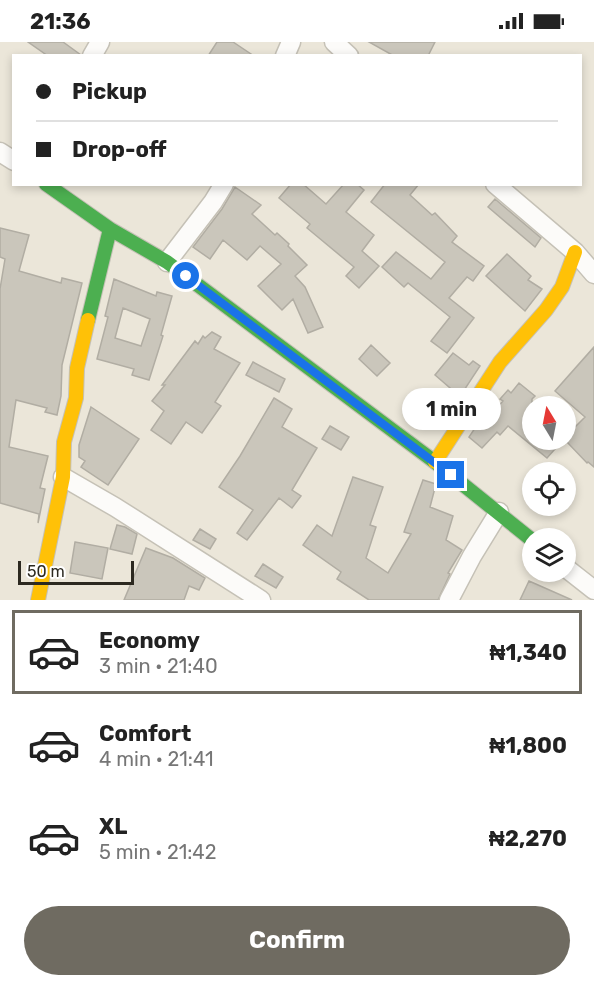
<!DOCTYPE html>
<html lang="en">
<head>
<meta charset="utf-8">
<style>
	:root { --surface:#fff; --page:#f6f6f6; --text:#222; --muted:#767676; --line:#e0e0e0; --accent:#6f6b61 }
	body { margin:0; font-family:Rubik,sans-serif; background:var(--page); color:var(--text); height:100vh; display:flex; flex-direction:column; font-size:22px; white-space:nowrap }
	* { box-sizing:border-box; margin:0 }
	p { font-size:20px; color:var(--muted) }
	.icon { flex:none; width:33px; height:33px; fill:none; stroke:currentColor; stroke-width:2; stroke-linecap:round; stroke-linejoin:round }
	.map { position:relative; height:558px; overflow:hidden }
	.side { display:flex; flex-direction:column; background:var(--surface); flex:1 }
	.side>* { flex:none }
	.guide { position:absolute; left:12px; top:12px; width:570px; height:132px; border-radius:0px; box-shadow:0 3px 9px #0003; display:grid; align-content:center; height:132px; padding:0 24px; background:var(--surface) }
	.needle { width:39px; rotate:350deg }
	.buttons { position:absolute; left:522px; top:354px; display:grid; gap:12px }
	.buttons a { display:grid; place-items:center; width:54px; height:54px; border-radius:50%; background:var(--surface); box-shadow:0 3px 9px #0003; font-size:30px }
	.scale { position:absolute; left:18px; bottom:15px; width:116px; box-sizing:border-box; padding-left:6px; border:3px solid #2c2920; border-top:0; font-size:16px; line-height:21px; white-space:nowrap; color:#2c2920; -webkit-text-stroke:4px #fff; paint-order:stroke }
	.end { position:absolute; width:27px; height:27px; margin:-14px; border:8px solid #1a73e8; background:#fff; box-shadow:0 0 0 3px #fff }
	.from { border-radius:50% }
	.bubble { position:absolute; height:42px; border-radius:21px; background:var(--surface); box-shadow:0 3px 9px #0003; font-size:20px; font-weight:700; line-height:42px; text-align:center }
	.guide b { display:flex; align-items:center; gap:21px; height:57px; font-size:22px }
	.guide b+b { border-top:2px solid var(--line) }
	.guide i { width:15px; height:15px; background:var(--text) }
	ul { padding:10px 0 0; list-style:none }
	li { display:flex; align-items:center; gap:18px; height:84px; margin:0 12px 9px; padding:0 12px; border:3px solid transparent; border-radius:0px }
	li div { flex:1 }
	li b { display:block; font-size:22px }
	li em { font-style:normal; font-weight:700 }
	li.active { border-color:var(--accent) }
	li>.icon { width:54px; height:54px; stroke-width:1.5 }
	.button { display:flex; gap:12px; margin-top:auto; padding:12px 24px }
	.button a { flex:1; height:69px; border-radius:36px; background:var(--accent); color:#fff; font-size:24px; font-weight:700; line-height:69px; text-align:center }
	.status { display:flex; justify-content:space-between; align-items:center; height:42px; padding:0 30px; background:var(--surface); direction:ltr }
	.status svg { height:16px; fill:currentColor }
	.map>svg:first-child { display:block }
</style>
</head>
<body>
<div class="status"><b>21:36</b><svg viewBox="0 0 49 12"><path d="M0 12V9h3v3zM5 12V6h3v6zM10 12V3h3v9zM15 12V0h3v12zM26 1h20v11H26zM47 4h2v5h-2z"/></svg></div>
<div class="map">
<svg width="594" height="558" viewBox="0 0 594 558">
	<rect width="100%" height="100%" fill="#ebe6d9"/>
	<path fill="#cac6bb" stroke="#b1ada3" stroke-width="1.5" fill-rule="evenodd" d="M 28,0 L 63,0 L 81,13 L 48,14 Z
		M 217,0 L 233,0 L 254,14 L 208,14 Z
		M 369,0 L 435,0 L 428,14 L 394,14 Z
		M 291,142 L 303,142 L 326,162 L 344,142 L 357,142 L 364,148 L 346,170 L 374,193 L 362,209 L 379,224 L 359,246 L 346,234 L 354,225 L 307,186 L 310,182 L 279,156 Z
		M 385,142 L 419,142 L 410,153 L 432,173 L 435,171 L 457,194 L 452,200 L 484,224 L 473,239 L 467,235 L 449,256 L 474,276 L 447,311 L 431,299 L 450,275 L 408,241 L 404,245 L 382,225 L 396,210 L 431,237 L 445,220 L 371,160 Z
		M 235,145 L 261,163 L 252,172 L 275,193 L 277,191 L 289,202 L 288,204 L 307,223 L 295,234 L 305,245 L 323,285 L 308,291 L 293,257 L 282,268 L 258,244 L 281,222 L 260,204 L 247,218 L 223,198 L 210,217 L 193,205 L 222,167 Z
		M 495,157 L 541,196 L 535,205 L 488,165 Z
		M 0,186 L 29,193 L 19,229 L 61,241 L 62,236 L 82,241 L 62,323 L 61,354 L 57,373 L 45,370 L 47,366 L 16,358 L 9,405 L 48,414 L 40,446 L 45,447 L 38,481 L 39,472 L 0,461 L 0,247 L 5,217 L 0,215 Z
		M 507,212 L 531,234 L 528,238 L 542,247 L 525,269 L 486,234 Z
		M 114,237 L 156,254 L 157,250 L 172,254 L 161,293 L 163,294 L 149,338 L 132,333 L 134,327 L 97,317 L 108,275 L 105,274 ZM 123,266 L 150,277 L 141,304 L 115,296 Z
		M 212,290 L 221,295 L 214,307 L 240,321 L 215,360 L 221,364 L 202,391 L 186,380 L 171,402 L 151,388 L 164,369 L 152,359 L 165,343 L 162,343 L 195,299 L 198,302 L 203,294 L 205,296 Z
		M 371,303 L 390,321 L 377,334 L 359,317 Z
		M 594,305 L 594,425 L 588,420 L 587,421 L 566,399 L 566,394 L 585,375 L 555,349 Z
		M 453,311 L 469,323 L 473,319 L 480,324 L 459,356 L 449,348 L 450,346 L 435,333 Z
		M 253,320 L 285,337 L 279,350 L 246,333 Z
		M 519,341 L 535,354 L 532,357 L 532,398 L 563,398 L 547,416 L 508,384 L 500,393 L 497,390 L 482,406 L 469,395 L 479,380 L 482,383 L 503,359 L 500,357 L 508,348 L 511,351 Z
		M 274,356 L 292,367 L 282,385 L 317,406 L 292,448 L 301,454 L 292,466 L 279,456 L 247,498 L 237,491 L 253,468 L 219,445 L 240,414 Z
		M 91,365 L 139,397 L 108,443 L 81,425 L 85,419 L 79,415 L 79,403 Z
		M 330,384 L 349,395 L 341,408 L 322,397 Z
		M 353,435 L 383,445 L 370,483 L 376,485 L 366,516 L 388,531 L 411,492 L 404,490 L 423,438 L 436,442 L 430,465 L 453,474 L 446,498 L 462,508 L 448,531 L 450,532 L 438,558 L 369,558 L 337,537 L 341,530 L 303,503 L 317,483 L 332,494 Z
		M 117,483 L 125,485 L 137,492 L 132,512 L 110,507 Z
		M 200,487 L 216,497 L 210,507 L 193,498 Z
		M 75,500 L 108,506 L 102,537 L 70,531 Z
		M 146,506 L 173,516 L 205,536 L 199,548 L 189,544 L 184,558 L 124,558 Z
		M 263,522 L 283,535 L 276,546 L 255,534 Z
		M 529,539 L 572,558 L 520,558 Z"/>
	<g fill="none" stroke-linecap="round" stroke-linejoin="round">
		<g stroke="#c5c1b6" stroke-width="21">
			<path id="street" d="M 334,0 L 349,14
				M 92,14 L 100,0
				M 285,14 L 291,0
				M 0,110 L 14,119
				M 495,142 L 575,210 L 594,232
				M 167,220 L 213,160 L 224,142
				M 63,435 L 115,465 L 261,558
				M 566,526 L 594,548
				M 449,558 L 472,514 L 499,470"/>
		</g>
		<g stroke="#c5c1b6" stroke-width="16">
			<path id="fast" d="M 46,142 L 110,187 L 167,220 L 435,420 L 532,498
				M 88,278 L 110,187"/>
		</g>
		<g stroke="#c5c1b6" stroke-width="16">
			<path id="slow" d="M 435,420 L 500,320 L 546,268 L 562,245 L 575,210
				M 38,558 L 63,435 L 64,400 L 76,356 L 77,326 L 88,278"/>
		</g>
		<use href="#street" stroke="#fcfbf9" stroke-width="18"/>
		<use href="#fast" stroke="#4caf50" stroke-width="14"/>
		<use href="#slow" stroke="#ffc107" stroke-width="14"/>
	</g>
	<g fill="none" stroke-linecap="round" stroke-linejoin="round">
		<path stroke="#1a73e8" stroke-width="8" d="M 186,234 L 451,433"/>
	</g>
</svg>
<div class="buttons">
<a><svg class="needle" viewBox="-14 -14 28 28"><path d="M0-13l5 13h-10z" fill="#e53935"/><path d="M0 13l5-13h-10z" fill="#767676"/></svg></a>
<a><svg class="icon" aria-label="locate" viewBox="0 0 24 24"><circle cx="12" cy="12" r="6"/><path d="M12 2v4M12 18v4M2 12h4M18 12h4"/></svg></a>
<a><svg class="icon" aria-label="layers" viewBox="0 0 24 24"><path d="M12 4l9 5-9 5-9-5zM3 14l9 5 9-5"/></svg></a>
</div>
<div class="scale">50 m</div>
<i class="end from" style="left:186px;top:234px"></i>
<i class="end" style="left:451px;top:433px"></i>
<div class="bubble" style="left:402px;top:346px;width:99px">1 min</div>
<div class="guide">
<b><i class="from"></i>Pickup</b>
<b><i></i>Drop-off</b>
</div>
</div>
<section class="side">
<ul>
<li class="active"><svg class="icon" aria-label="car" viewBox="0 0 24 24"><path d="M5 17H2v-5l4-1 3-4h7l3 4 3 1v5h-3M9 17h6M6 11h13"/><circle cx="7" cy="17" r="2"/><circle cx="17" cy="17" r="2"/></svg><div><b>Economy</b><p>3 min · 21:40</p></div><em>₦1,340</em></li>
<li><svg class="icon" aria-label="car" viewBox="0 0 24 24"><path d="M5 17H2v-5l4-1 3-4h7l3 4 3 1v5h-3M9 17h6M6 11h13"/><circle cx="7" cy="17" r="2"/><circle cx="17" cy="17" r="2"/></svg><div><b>Comfort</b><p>4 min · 21:41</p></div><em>₦1,800</em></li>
<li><svg class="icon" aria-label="car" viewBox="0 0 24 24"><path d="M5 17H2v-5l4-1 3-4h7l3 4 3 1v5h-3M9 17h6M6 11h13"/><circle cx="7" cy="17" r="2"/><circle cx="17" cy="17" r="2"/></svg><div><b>XL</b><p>5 min · 21:42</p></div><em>₦2,270</em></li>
</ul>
<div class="button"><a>Confirm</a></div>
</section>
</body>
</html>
